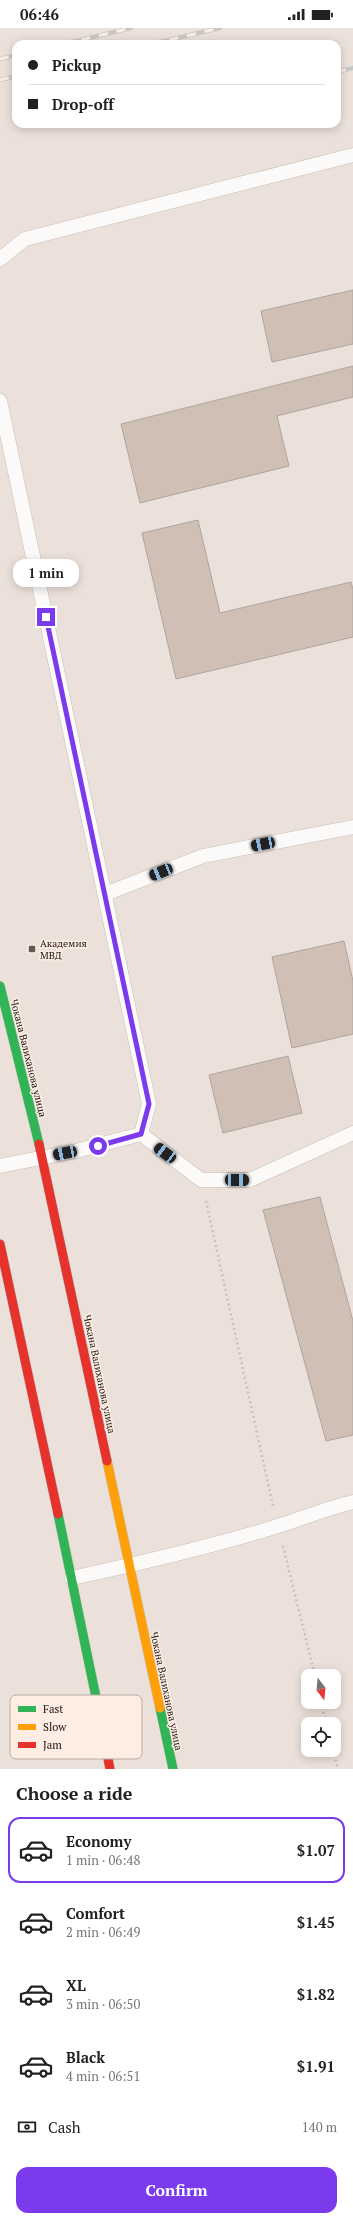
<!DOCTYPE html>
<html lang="en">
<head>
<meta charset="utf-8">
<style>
	:root { --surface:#fff; --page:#f2f2f2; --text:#202124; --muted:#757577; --line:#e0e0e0; --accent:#7c3aed }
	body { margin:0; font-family:"PT Serif",serif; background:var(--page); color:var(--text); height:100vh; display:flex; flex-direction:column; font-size:15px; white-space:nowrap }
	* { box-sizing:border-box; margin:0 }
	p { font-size:13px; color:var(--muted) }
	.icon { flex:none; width:22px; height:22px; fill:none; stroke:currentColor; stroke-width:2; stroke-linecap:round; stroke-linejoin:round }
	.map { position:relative; height:1741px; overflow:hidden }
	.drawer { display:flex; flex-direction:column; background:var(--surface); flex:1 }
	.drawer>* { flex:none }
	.banner { position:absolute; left:12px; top:12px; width:329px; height:88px; border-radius:12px; box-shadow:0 2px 10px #0003; display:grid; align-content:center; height:88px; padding:0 16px; background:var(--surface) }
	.needle { width:26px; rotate:164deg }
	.fabs { position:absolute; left:301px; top:1641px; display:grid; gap:8px }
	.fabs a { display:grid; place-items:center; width:40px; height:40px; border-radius:8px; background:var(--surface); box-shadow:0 2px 10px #0003; font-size:20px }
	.end { position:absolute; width:18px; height:18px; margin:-9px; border:5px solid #7c3aed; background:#fff; box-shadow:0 0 0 2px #fff }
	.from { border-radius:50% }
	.bubble { position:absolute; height:28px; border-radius:12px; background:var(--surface); box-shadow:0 2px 10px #0003; font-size:13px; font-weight:800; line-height:28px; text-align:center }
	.car { position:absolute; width:12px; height:24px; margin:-12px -6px; border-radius:5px; box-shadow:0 0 3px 1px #0007; background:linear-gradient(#222 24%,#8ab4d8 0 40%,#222 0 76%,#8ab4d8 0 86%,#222 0) }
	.banner b { display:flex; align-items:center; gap:14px; height:38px; font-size:15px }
	.banner b+b { border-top:1px solid var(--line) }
	.banner i { width:10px; height:10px; background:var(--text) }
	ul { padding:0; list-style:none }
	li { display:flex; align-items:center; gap:12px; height:66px; margin:0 8px 6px; padding:0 8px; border:2px solid transparent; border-radius:12px }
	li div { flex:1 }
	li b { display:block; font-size:15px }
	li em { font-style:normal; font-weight:800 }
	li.selected { border-color:var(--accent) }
	li>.icon { width:36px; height:36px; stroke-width:1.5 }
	h2 { padding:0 16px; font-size:18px; line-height:48px }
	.pay { display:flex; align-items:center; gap:10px; height:44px; padding:0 16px; font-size:15px }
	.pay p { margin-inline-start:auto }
	.primary-button { display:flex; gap:8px; margin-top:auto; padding:8px 16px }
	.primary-button a { flex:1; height:46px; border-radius:12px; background:var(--accent); color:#fff; font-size:16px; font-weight:800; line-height:46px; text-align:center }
	.status { display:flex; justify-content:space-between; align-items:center; height:28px; padding:0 20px; background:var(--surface); direction:ltr }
	.status svg { height:11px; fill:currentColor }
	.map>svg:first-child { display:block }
</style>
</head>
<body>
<div class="status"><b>06:46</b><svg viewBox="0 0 49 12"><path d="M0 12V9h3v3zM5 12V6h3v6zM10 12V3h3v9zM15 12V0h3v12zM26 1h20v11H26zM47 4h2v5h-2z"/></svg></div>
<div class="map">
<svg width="353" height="1741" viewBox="0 0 353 1741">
	<rect width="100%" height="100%" fill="#ece1da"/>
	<path fill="#cfbfb5" stroke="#ada5a0" d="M 353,262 L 353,316 L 272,334 L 261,283 Z
		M 353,338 L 353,369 L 277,388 L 289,438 L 140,475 L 121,396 Z
		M 198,492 L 220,585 L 351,554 L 353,561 L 353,609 L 176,651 L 142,505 Z
		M 344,913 L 353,953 L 353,1006 L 292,1020 L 272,929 Z
		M 288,1028 L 302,1085 L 223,1105 L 209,1047 Z
		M 320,1169 L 353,1293 L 353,1407 L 326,1413 L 263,1182 Z"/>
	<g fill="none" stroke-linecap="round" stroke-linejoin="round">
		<g stroke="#c6beb8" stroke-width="15">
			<path id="lane" d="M 0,231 L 25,211 L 353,127
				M 0,373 L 149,1076 L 141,1106 L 76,1123 L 0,1138
				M 105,866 L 203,828 L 353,799
				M 141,1106 L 201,1152 L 250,1152 L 353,1105
				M 72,1550 C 141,1535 211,1519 278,1498 C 303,1490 327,1480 353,1474"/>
		</g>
		<g stroke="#c5c0bc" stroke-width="10">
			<path id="fast" d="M 0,958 L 39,1116
				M 58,1486 L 97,1674
				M 160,1680 L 173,1741"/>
		</g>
		<g stroke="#c5c0bc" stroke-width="10">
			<path id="slow" d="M 107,1433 L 160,1680"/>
		</g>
		<g stroke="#c5c0bc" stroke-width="10">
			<path id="jam" d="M 39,1116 L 107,1433
				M 0,1216 L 58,1486
				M 97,1674 L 110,1741"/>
		</g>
		<path stroke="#c6c2bf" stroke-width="2.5" stroke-dasharray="2 3" stroke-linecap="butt" d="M 206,1173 L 273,1478
			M 283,1518 L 315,1648
			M 321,1674 L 326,1696
			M 333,1722 L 338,1741"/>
		<use href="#lane" stroke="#fcfaf9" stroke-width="14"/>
		<use href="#fast" stroke="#30b455" stroke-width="9"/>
		<use href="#slow" stroke="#ff9f0a" stroke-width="9"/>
		<use href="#jam" stroke="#e5322d" stroke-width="9"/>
		<g stroke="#cac8c6" stroke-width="4.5">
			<path id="rail" d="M 64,16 L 131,0
				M 152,16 L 220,0
				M 0,31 L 16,27
				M 337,44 L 353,40
				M 0,52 L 16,48"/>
		</g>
		<use href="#rail" stroke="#fdede3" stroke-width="3" stroke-dasharray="9" stroke-linecap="butt"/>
	</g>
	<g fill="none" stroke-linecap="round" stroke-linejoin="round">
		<path stroke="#7c3aed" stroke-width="5" d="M 46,589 L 149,1076 L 141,1106 L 98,1118"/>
	</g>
	<rect fill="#625954" stroke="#fdede3" stroke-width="1.5" x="28" y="917" width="8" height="8" rx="2"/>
	<g text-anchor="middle" stroke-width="3" stroke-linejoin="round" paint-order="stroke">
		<g font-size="10" fill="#17100c" stroke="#fdede3" text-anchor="start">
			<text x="40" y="919">Академия<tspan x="40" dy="12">МВД</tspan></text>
		</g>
		<g font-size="10" fill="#17100c" stroke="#fdede3">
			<text transform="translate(29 1030) rotate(76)" y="4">Чокана Валиханова улица</text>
			<text transform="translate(100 1346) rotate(78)" y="4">Чокана Валиханова улица</text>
			<text transform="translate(167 1663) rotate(78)" y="4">Чокана Валиханова улица</text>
		</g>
	</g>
	<rect x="10" y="1667" width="132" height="64" rx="6" fill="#fdede3" stroke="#b8aba2" stroke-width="1"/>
	<rect x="18" y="1678" width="18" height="6" fill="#30b455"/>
	<rect x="18" y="1696" width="18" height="6" fill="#ff9f0a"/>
	<rect x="18" y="1714" width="18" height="6" fill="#e5322d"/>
	<g font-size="11" fill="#17100c">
		<text x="43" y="1685">Fast</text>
		<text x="43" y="1703">Slow</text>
		<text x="43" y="1721">Jam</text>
	</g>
</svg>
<div class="fabs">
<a><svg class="needle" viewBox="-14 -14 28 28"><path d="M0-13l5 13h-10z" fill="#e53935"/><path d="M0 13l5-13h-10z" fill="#757577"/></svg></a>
<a><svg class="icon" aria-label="locate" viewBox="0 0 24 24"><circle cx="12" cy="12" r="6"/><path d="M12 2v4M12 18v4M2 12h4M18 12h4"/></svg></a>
</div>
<i class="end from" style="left:98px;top:1118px"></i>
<i class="end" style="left:46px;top:589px"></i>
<div class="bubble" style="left:13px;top:531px;width:66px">1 min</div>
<i class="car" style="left:263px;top:816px;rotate:259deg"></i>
<i class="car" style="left:161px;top:844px;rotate:248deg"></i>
<i class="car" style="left:65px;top:1125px;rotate:259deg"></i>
<i class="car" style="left:165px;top:1125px;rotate:307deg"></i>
<i class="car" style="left:237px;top:1152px;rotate:91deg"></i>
<div class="banner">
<b><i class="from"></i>Pickup</b>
<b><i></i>Drop-off</b>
</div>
</div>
<section class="drawer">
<h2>Choose a ride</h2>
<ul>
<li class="selected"><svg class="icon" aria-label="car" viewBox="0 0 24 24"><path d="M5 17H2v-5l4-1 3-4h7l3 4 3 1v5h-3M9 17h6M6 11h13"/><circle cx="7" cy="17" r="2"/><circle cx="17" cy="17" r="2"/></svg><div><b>Economy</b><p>1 min · 06:48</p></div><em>$1.07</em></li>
<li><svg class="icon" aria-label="car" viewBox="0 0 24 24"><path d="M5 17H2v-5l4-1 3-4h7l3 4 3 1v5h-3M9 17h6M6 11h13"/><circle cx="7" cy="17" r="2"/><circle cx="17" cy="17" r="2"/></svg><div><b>Comfort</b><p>2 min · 06:49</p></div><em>$1.45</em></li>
<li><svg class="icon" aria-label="car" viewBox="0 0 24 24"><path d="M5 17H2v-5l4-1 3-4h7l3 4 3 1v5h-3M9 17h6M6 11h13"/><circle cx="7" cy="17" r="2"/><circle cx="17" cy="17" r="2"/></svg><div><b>XL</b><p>3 min · 06:50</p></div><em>$1.82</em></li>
<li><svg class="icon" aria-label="car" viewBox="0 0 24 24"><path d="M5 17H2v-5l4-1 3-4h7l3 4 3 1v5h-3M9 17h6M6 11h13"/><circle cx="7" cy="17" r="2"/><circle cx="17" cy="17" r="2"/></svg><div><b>Black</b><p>4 min · 06:51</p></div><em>$1.91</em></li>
</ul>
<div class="pay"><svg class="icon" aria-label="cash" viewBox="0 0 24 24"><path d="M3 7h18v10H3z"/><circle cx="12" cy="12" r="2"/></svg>Cash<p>140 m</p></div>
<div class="primary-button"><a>Confirm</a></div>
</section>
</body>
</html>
